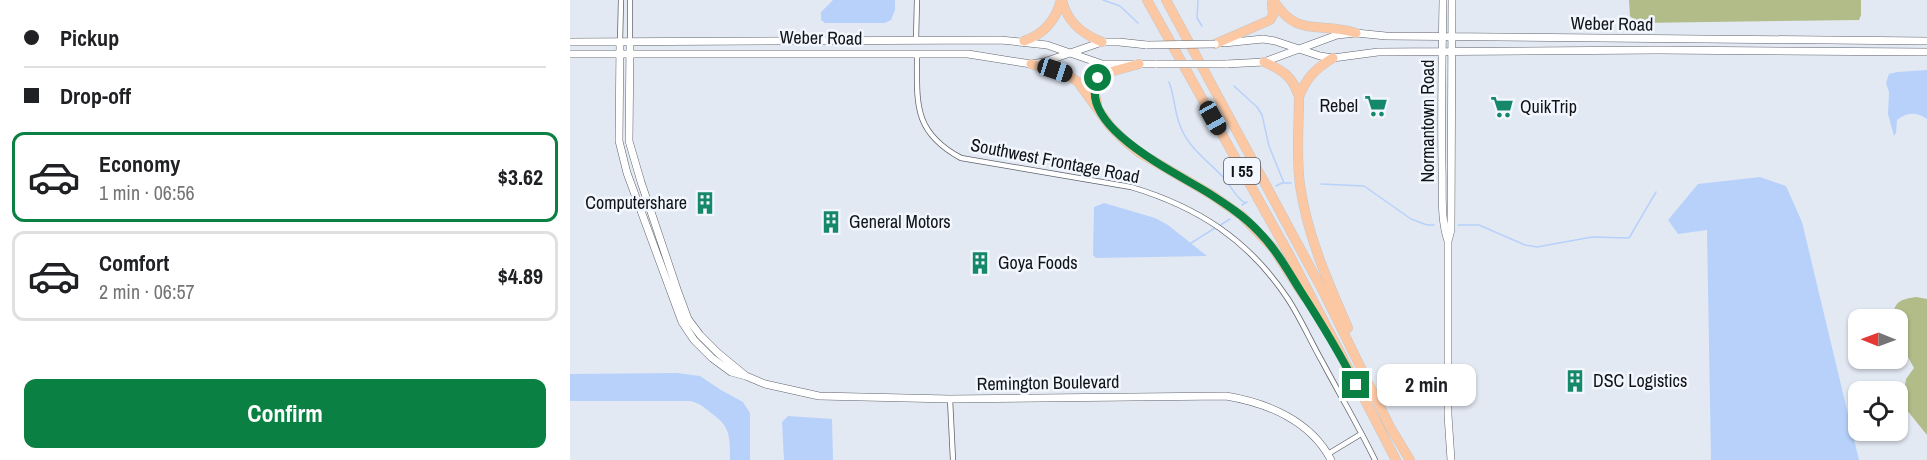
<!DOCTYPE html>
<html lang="en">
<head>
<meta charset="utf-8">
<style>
	:root { --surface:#fff; --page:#f2f2f2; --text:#202124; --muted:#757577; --line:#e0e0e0; --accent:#0b8043 }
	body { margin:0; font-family:"Archivo Narrow",sans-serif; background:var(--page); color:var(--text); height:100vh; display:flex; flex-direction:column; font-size:22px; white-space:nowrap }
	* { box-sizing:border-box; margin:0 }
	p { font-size:20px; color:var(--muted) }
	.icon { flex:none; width:33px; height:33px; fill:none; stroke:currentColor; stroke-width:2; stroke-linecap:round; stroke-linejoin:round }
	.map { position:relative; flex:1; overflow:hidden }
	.side { display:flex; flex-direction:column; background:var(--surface); width:570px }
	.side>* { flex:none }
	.hud { display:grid; align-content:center; height:132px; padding:0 24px; background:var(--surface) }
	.needle { width:39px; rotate:271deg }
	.fabs { position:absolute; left:1278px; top:309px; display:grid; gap:12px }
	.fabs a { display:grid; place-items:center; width:60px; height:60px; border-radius:12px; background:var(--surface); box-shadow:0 2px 4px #0004; font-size:30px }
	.end { position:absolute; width:27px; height:27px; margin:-14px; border:8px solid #0b8043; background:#fff; box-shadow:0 0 0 3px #fff }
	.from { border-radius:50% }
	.bubble { position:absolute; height:42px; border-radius:12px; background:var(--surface); box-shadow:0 2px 4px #0004; font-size:20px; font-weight:700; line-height:42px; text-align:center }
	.car { position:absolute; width:18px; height:36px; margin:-18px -9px; border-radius:8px; box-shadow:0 0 4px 2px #0007; background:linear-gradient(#222 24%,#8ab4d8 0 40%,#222 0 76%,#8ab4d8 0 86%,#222 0) }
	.hud b { display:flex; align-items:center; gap:21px; height:57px; font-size:22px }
	.hud b+b { border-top:2px solid var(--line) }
	.hud i { width:15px; height:15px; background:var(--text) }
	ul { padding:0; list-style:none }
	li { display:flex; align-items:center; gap:18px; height:90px; margin:0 12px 9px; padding:0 12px; border:3px solid var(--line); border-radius:12px }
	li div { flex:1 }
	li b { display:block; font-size:22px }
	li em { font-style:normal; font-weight:700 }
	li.selected { border-color:var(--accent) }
	li>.icon { width:54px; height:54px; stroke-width:1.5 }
	.primary-button { display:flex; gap:12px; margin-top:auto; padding:12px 24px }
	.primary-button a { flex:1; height:69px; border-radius:12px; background:var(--accent); color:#fff; font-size:24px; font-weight:700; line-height:69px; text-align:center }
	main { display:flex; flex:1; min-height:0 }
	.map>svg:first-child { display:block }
</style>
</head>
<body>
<main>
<section class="side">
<div class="hud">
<b><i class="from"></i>Pickup</b>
<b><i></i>Drop-off</b>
</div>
<ul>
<li class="selected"><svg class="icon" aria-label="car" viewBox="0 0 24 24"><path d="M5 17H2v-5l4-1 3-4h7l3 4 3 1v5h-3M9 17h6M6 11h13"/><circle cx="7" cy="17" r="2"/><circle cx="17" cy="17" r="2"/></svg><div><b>Economy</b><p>1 min · 06:56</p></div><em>$3.62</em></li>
<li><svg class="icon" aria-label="car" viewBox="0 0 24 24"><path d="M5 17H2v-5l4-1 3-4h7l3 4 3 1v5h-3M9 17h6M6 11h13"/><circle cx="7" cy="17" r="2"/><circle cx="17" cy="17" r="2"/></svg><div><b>Comfort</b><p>2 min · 06:57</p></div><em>$4.89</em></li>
</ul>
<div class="primary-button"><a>Confirm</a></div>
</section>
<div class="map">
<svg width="1357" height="460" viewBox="0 0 1357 460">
	<rect width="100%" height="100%" fill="#e3e9f3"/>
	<path fill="#b1bc89" d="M 1059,0 L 1291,0 L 1291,15 L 1289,20 L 1067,23 L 1060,16 Z
		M 1346,297 L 1357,299 L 1357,435 L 1332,404 L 1336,379 L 1344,368 L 1328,339 L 1328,320 L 1323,320 C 1324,301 1329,300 1346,297 Z"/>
	<path fill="#b7d1fb" d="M 263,0 L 325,0 L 325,10 L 321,20 L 315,23 L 255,23 L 251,20 L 251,12 Z
		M 1357,70 L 1357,119 C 1347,112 1337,112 1327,120 L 1326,133 L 1324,136 L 1318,114 L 1319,92 L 1316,83 L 1319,74 L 1327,72 Z
		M 1190,177 L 1216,186 L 1232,222 L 1289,460 L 1141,460 L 1137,230 L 1108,234 L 1098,220 L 1128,184 Z
		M 534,203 L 585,218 L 598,225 L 637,256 L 526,258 L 523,255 L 524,207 Z
		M 107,373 L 130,376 L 151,390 L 173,402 L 180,413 L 180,460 L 160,460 C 160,437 161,427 141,413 C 134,407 129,403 120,401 L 0,401 L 0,374 Z
		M 218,416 L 262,419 L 263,460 L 214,460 L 212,422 Z"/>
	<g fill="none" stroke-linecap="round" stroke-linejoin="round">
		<path stroke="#b7d1fb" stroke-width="1.5" d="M 533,0 L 550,6 L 568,23
			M 628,0 L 627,18 L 632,26
			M 599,82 C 605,97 604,113 611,128 C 619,148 639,162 654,178 C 661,186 666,198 675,203
			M 664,86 L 687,107 L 692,115 L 699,146 L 714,183
			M 751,184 L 794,186 L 841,219 L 857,225 L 864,225
			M 706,186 L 712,183 L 721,183
			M 672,205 L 677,202
			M 888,225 L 909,225 L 955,245 L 967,247 L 1022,237 L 1059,238 L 1086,192
			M 649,226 L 660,219
			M 621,243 L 645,228"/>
		<g stroke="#5f636c" stroke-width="6">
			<path id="street" d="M 346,40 L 347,0
				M 50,42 L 51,0
				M 60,42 L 60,0
				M 347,55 C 347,104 343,132 391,158 L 561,187 C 628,207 679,240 718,299 C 731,319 741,342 753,363 C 770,395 789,427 805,460
				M 380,399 L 383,460
				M 758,454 L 791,434"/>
		</g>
		<g stroke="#5f636c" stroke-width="8">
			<path id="secondary" d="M 873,0 C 872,56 871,111 872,167 C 873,191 870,218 878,241
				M 0,42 L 431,40 L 477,45 L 532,64 L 587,64
				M 50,42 L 49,141 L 57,173 L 112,322 L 124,340 L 142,358 L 161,372 L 176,376 L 195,384 L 249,396 L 380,399 L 656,396 C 698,403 741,421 761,460
				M 60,42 L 59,141 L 71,182 L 108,292 L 118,319 L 130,335 L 148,353 L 176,376
				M 654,43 L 693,39 L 705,41 L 750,56 L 763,58 L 808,52 L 1088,50 L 1357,52
				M 0,54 L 398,54 L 461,64 L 474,62 L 532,42 L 549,42 L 577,45
				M 656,64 L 694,62 L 767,35 L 786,33 L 816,36 L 1357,41
				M 881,460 L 878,415 L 878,241 L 881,230 L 882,0"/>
		</g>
		<g stroke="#c6c6c7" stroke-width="10">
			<path id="highway" d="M 492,0 C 497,22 512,34 532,42
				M 577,0 L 720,256 L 826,460
				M 596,0 L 754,293 L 820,427 L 840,460
				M 703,0 C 728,39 748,21 786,33
				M 454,41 C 474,34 486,20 491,0
				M 645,44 L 700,20 L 703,15 L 702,3
				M 694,62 C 713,70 723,77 729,97 C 729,126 726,156 730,185 C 737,235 758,282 778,328
				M 461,64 L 498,75 L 508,82 L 540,126 L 554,140 L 570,153 L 642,195 L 672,216 L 703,248 L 734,296
				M 729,97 C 736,78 746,68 763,58
				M 527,103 L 524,90 L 528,78 L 536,73 L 569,64"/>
		</g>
		<use href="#street" stroke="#fff" stroke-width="4.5"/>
		<use href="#secondary" stroke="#fff" stroke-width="7"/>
		<use href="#highway" stroke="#fcc8a4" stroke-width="9"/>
		<g stroke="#5f636c" stroke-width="8" stroke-linecap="butt">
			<path id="secondary-bridge" d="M 577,45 L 645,44
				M 587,64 L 656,64"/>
		</g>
		<use href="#secondary-bridge" stroke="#fff" stroke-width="7"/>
	</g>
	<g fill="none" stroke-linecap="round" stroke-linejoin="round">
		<path stroke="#0b8043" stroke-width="8" d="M 528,78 C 505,127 609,174 640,194 C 657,205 674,216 688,231 C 705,248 717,269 730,290 C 750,321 769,352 786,385"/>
	</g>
	<defs>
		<g id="supermarket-bare" transform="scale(1.8)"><path d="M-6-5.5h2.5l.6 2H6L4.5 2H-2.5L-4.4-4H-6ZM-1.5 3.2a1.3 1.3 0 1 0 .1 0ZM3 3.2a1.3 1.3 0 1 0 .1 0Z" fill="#148868" stroke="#f2f6fe" stroke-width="2.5" paint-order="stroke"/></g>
		<g id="building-bare" transform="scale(1.8)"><path d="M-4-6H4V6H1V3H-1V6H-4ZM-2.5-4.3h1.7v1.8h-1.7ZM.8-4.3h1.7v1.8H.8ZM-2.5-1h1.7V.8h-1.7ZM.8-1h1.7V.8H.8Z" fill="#148868" stroke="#f2f6fe" stroke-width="2.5" paint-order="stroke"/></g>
	</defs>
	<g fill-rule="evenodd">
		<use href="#supermarket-bare" x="806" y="106"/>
		<use href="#supermarket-bare" x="932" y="107"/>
		<use href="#building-bare" x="135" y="203"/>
		<use href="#building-bare" x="261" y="222"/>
		<use href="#building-bare" x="410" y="263"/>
		<use href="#building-bare" x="1005" y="381"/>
	</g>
	<g text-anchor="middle" stroke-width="5" stroke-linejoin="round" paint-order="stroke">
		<rect fill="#f2f6fe" stroke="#54575c" stroke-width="1.5" x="654" y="158" width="36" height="26" rx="4.5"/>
		<g font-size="16" font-weight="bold" fill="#111316">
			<text x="672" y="177">I 55</text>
		</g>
		<g font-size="18" fill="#111316" stroke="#f2f6fe">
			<text transform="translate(1042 24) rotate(1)" y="6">Weber Road</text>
			<text transform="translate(251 38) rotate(1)" y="6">Weber Road</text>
			<text transform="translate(858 121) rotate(-90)" y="6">Normantown Road</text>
			<text transform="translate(485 161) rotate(11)" y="6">Southwest Frontage Road</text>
			<text transform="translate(478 383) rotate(-1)" y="6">Remington Boulevard</text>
		</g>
		<g font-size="18" fill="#111316" stroke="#f2f6fe" text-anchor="start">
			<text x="788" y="112" text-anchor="end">Rebel</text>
			<text x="950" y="113">QuikTrip</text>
			<text x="117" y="209" text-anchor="end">Computershare</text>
			<text x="279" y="228">General Motors</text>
			<text x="428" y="269">Goya Foods</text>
			<text x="1023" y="387">DSC Logistics</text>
		</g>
	</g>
</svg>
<div class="fabs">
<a><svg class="needle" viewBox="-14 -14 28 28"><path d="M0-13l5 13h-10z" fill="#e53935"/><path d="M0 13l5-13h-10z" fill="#757577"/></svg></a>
<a><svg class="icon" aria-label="locate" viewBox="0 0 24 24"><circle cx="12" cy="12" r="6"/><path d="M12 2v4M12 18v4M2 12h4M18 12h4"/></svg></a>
</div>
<i class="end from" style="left:528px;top:78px"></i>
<i class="end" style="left:786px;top:385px"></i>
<div class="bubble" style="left:807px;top:364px;width:99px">2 min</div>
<i class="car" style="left:485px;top:70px;rotate:108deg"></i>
<i class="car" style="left:643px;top:118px;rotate:151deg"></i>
</div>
</main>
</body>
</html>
